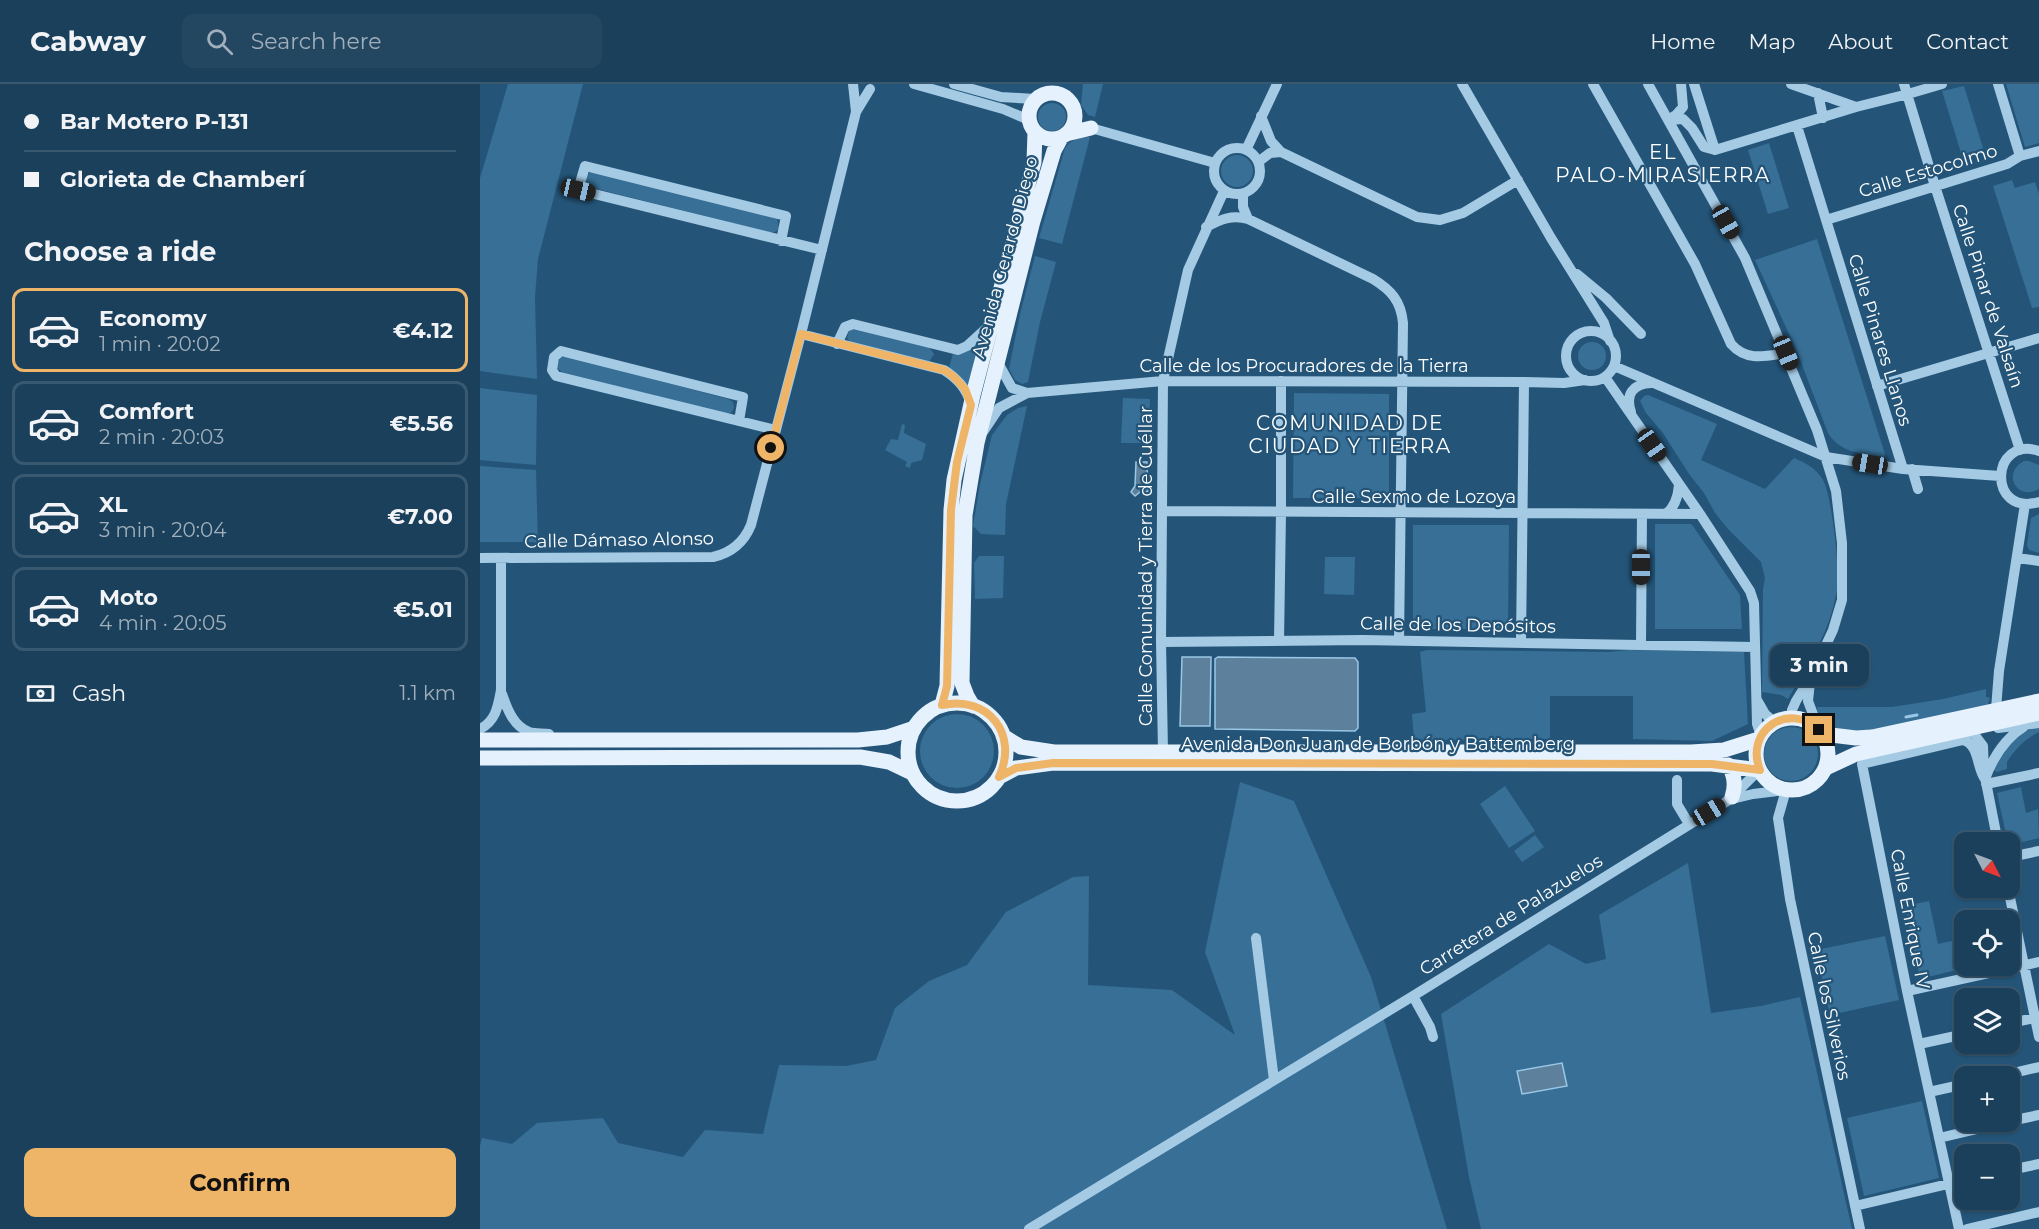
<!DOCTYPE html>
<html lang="en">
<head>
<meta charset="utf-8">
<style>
	:root { --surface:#1b405b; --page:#244761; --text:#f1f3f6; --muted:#a0afbb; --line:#395971; --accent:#eeb569 }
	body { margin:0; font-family:Montserrat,sans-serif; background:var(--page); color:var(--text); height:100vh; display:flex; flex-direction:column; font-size:22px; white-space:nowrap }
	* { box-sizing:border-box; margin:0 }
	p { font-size:20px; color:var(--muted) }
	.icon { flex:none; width:33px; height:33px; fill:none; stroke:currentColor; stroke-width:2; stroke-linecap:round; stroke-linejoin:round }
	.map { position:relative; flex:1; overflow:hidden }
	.drawer { display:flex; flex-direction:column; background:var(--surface); width:480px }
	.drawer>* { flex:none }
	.top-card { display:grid; align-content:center; height:132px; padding:0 24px; background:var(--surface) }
	.needle { width:39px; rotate:132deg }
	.fabs { position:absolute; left:1474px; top:748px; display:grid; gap:12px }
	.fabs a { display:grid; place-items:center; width:66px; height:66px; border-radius:12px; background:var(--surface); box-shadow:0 2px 4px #0004,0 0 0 2px var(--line); font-size:30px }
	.end { position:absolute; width:27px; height:27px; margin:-14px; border:8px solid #eeb569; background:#111; box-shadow:0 0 0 3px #111 }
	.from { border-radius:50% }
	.bubble { position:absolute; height:42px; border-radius:12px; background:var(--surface); box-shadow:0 2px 4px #0004,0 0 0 2px var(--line); font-size:20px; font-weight:700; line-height:42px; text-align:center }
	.car { position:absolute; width:18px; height:36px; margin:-18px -9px; border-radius:8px; box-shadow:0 0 4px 2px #0007; background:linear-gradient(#222 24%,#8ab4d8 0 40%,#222 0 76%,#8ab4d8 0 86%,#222 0) }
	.top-card b { display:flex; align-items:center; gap:21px; height:57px; font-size:22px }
	.top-card b+b { border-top:2px solid var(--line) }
	.top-card i { width:15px; height:15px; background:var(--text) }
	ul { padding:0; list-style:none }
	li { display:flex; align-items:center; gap:18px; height:84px; margin:0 12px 9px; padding:0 12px; border:3px solid var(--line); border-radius:12px }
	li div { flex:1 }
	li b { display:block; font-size:22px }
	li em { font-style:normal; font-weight:700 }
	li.active { border-color:var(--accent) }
	li>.icon { width:54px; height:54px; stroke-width:1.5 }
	h2 { padding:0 24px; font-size:27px; line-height:72px }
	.pay { display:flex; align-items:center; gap:15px; height:66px; padding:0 24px; font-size:22px }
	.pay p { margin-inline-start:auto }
	.cta { display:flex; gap:12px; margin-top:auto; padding:12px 24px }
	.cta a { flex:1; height:69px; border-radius:12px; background:var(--accent); color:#111; font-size:24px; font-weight:700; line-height:69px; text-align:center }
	header { display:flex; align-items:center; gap:36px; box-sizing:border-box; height:84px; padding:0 30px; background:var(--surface); border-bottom:2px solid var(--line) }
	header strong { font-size:28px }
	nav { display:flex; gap:33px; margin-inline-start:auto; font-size:21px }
	.search { width:420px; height:54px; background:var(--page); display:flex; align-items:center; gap:15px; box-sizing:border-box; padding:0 21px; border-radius:12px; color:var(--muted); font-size:22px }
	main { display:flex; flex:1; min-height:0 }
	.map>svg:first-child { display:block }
</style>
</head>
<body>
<header>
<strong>Cabway</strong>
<div class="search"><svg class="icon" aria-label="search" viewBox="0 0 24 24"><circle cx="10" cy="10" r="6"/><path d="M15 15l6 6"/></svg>Search here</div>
<nav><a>Home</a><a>Map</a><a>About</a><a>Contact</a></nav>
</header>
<main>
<section class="drawer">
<div class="top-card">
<b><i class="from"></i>Bar Motero P-131</b>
<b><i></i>Glorieta de Chamberí</b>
</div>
<h2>Choose a ride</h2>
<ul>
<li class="active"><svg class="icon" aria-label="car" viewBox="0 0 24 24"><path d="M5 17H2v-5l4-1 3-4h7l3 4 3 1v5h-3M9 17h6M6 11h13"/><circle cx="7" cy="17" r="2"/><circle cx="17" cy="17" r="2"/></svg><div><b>Economy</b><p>1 min · 20:02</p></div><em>€4.12</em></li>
<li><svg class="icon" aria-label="car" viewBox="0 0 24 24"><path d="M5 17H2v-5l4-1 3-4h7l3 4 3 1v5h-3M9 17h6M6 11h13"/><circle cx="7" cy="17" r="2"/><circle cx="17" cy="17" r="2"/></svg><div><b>Comfort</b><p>2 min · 20:03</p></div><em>€5.56</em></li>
<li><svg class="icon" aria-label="car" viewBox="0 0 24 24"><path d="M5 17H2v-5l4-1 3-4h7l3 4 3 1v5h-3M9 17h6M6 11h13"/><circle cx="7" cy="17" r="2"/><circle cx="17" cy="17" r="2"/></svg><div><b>XL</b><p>3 min · 20:04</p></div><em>€7.00</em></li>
<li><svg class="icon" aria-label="car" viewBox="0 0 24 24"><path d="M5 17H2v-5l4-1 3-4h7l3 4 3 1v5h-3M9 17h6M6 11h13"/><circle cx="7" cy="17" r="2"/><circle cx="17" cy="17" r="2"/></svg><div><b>Moto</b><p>4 min · 20:05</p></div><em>€5.01</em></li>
</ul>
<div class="pay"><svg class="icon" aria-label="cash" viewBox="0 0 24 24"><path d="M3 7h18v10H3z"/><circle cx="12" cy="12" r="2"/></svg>Cash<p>1.1 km</p></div>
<div class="cta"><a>Confirm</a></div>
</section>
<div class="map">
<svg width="1559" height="1145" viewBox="0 0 1559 1145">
	<rect width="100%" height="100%" fill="#245579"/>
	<path fill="#376f96" d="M 28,0 L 103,0 L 58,175 L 55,213 L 57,295 L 0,287 L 0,94 Z
		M 603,0 L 623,0 L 615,33 L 608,31 L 601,21 Z
		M 1526,0 L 1559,0 L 1559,59 L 1545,63 Z
		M 1484,2 L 1503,64 L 1482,72 L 1462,7 Z
		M558 33a14 14 0 1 1 28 0a14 14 0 1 1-28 0Z
		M 602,52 L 610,53 L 582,160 L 559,154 L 585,64 L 589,59 Z
		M 1289,59 L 1309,124 L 1288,130 L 1268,66 Z
		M741 87a16 16 0 1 1 32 0a16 16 0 1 1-32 0Z
		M 115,88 L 297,135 L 299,145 L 295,148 L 288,148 L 109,103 L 106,99 L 105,93 L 109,89 Z
		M 1532,96 L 1535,104 L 1555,98 L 1559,110 L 1559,223 L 1552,224 L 1513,102 Z
		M 1337,155 L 1405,370 L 1404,373 C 1382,369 1361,370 1348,349 L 1316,265 L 1275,176 Z
		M 555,172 L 576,178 L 560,238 L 548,298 L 542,300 L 535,296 L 529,285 L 540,230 Z
		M 372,244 L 449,263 L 454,270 L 449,278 L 370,258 L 367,254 L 369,246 Z
		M 499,257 L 488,302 L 481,292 L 469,284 L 473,269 Z
		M1098 272a14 14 0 1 1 28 0a14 14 0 1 1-28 0Z
		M 81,273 L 89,273 L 248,315 L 253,318 L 254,324 L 251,329 L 246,330 L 83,289 L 77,284 L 77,279 Z
		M 0,304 L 57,311 L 56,381 L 0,376 Z
		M 814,309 L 909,310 L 909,414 L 813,414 Z
		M 1168,311 L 1237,340 L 1221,376 L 1285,405 L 1314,374 C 1326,379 1336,384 1343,396 C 1352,413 1358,475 1358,496 C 1358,505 1355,515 1353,524 C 1344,557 1325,586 1308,615 L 1301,611 L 1282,608 L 1283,505 L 1285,494 L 1281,478 L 1248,445 L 1235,429 L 1224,409 L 1209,390 L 1183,349 L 1166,329 L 1160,317 L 1164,312 Z
		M 643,314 L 670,315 L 669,359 L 641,359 Z
		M 547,322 L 526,420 L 525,451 L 501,450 L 493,442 L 500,400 L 512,351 L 527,331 L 538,324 Z
		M 422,340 L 425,341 L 424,349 L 446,360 L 442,376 L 431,379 L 430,384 L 425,382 L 427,378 L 405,366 L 411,355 L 418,356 Z
		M 1544,377 L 1549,377 L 1559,381 L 1559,405 C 1537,418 1521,389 1544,377 Z
		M 0,382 L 56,386 L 58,462 L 54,458 L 0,458 Z
		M 1559,430 L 1559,469 L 1549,466 L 1547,461 L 1551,434 Z
		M 1175,440 L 1211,440 L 1213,442 L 1260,511 L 1262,545 L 1175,545 Z
		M 933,441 L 1029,441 L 1028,545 L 933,545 Z
		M 499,472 L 524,472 L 523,514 L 495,515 L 494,479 Z
		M 845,473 L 875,473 L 874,511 L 844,510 Z
		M 947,566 L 1129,568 L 1148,566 L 1264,568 L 1268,640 L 1232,657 L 1153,655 L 1153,612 L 1070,612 L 1070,655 L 934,656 L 932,630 L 946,628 L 940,568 Z
		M 1506,605 L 1506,613 L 1510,614 L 1507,623 L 1387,649 C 1370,648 1338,644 1337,623 L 1412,623 L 1463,615 Z
		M440 667a37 37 0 1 1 74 0a37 37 0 1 1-74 0Z
		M 1559,642 L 1559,648 C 1545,655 1535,665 1527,678 L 1527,685 L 1517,688 L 1513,686 C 1519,665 1539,649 1559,642 Z
		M1284 670a27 27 0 1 1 54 0a27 27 0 1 1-54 0Z
		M 760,698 L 814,717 L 891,893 L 967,1145 L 0,1145 L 0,1062 L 2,1054 L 32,1060 L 57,1039 L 123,1034 L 138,1059 L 203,1073 L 225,1046 L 283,1050 L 299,981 L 366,982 L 396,976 L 415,924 L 449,897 L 487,881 L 526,828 L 593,793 L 609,792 L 608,901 L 692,906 L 755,951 L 725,868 Z
		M 1025,702 L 1055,747 L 1029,764 L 1000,720 Z
		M 1541,703 L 1546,729 L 1558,725 L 1559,754 L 1530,761 L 1530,759 L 1528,759 L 1517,709 Z
		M 1055,751 L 1064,763 L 1042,778 L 1034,767 Z
		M 1208,779 L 1231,929 L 1281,922 L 1320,913 L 1372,1145 L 1001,1145 L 989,1093 L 961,930 L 1069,860 L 1106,880 L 1126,875 L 1119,831 Z
		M 1449,817 L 1458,860 L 1485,854 L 1485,882 L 1492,882 L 1440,895 L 1425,822 Z
		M 1405,852 L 1419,916 L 1350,931 L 1336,866 Z
		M 1442,1017 L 1459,1094 L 1384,1112 L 1367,1034 Z"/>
	<path fill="#5d819c" stroke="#99c7e5" stroke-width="1.5" d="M 656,378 L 667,378 L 668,408 L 660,408 L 655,412 L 651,408 L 655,402 Z
		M 702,573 L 731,573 L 730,642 L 700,642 Z
		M 738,573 L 875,574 L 878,578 L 878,644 L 875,647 L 735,645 L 735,575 Z
		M 1082,979 L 1087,1002 L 1042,1010 L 1037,987 Z"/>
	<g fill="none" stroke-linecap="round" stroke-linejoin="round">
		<path stroke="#99c7e5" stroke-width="3" d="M 1426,633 L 1437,631"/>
		<path stroke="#a5cae4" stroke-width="10" d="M 373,0 L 376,28
			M 434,0 L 523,25 L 549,36
			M 474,0 L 521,13 L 555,15
			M 982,0 L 1071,154 L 1124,239 L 1130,257
			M 1113,0 L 1215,180 L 1251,260 C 1267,278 1286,272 1306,269
			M 1168,0 L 1265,174 L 1337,346 L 1356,407 L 1362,459 L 1362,516 L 1353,546 L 1332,591 L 1316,617 L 1312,626 L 1312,634
			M 1201,0 L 1203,23 L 1196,31 L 1188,36 L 1203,35 L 1212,44 L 1224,63 L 1235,66 L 1376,23 L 1428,10 L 1462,0
			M 1214,0 L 1235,66
			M 1311,0 L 1376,23
			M 1424,0 L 1455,102 L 1540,366
			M 1518,0 L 1540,72
			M 1338,9 L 1343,34
			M 781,32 L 791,57 L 801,68 L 937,133 L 960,136 L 983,129 L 1038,96
			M 1317,42 L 1423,385
			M 611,44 L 735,79
			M734 87a23 23 0 1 1 46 0a23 23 0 1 1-46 0Z
			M 766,66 L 797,0
			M 778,78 L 790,69 L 801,68
			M 763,110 L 763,123 L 768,135
			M 1346,136 L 1527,80 L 1540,72 L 1559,67
			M 726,143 C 740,136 752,130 768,135 L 893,195 C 911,206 921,217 923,239 L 919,557
			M 301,157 L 306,132 L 105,82 L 98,106 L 342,166
			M 1097,190 L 1126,214 L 1161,250
			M1086 272a25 25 0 1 1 50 0a25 25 0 1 1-50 0Z
			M 321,250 L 464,286 C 478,295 486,304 491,320
			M 357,260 L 365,243 L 373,240 L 478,266 L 487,262 L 510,241
			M 517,277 L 532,304 L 547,309 L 683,297 L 1044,298 L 1084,299 L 1105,296
			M 1134,282 L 1346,373 L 1423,385 L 1520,392
			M 1125,293 L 1220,430 L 1270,507 L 1274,519 L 1277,640 L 1281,652
			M 1397,302 L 1559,254
			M 1151,328 C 1145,310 1153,300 1171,299
			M 259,337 L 263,313 L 81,267 L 74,273 L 72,286 L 76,292 L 296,346
			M 503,348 L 519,324 L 547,309
			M 1559,367 C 1510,351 1507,433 1559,418
			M 1432,385 L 1438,405
			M 682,427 L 1220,430
			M 1186,430 C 1195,423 1198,413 1199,401
			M 0,474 L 233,473 C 251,469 264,458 271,441 L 321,250 L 376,28 L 390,5
			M 1537,474 L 1559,477
			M 799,557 L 801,429 L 801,297
			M 681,558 L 883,556 L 1274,563
			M 1041,559 L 1044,298
			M 1161,560 L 1162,430
			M 1330,598 L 1328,617 L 1339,646
			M 22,610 C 27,624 33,642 49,648 C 55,650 63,649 69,650
			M 1277,616 L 1285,630 L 1294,638
			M 1516,625 L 1519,587 L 1545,420
			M 1518,644 L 1559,639
			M 0,645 C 16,637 18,622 21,606 L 21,474
			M 1482,647 L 1494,650 L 1503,662 L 1504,688 L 1518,759
			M 683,668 L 681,558 L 683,297 L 708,186 L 744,107
			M 1505,695 C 1513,673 1525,654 1545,642
			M 1197,696 L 1197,720 L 1209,740
			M 1506,700 L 1559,689
			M 1252,715 L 1273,710 L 1306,706 L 1298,734 L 1310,815 L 1380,1145
			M 1530,773 L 1559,767
			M 1528,804 L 1559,953
			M 776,854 L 794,996
			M 1427,907 L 1559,878
			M 933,912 L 950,943 L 953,953
			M 1530,939 L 1559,933
			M 1439,960 L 1485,950
			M 1516,993 L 1559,983
			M 1449,1008 L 1485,1000
			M 1530,1037 L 1559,1031
			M 1459,1054 L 1527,1038
			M 1530,1086 L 1559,1080
			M 1375,1122 L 1485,1096
			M 549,1145 L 933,912 L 1249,716 L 1279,686
			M 1479,1145 L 1427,907 L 1382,680 L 1483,656 C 1500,661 1496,683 1505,695
			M 1487,1145 L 1559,1128"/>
		<path stroke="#e5f1fc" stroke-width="15" d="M549 32a23 23 0 1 1 46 0a23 23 0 1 1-46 0Z
			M 586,50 L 611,44
			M428 668a49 49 0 1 1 98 0a49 49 0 1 1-98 0Z
			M 462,621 L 467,602 L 471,426 L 474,396 L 493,311 L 554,78 L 555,48
			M 493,622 L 487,612 L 482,599 L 485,431 L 497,359 L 553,137 L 574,67 L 581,54
			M1276 670a36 36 0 1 1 72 0a36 36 0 1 1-72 0Z
			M 1343,650 L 1376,654 L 1392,653 L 1559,617
			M 523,652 L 541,663 L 574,668 L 1211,668 L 1244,666 L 1279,655
			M 0,656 L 378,656 L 407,653 L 434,644
			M 0,674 L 380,673 L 409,678 L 432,689
			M 1248,681 C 1255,691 1256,701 1252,713
			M 1346,684 L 1376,670 L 1559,629
			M 519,693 L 536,684 L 573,679 L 1232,680 L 1279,686"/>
	</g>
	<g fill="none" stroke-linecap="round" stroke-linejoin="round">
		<path stroke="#eeb569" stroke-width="8" d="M 291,364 L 321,250 L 464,286 L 473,292 L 485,305 L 491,321 L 477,378 L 471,426 L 467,602 L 462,621 C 508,611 539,650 519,693 L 536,684 L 573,679 L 1232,680 L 1280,686 C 1264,646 1309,617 1339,646"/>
	</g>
	<g text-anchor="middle" stroke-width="4.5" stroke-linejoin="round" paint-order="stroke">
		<g font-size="18" fill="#fff" stroke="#245579">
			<text transform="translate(1448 87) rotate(-17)" y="6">Calle Estocolmo</text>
			<text transform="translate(525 173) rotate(-75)" y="6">Avenida Gerardo Diego</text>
			<text transform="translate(1508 212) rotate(72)" y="6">Calle Pinar de Valsaín</text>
			<text transform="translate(1400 256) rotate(73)" y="6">Calle Pinares Llanos</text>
			<text x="824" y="288">Calle de los Procuradores de la Tierra</text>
			<text x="934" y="419">Calle Sexmo de Lozoya</text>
			<text transform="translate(139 456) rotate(-1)" y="6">Calle Dámaso Alonso</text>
			<text transform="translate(666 482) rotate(-90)" y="6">Calle Comunidad y Tierra de Cuéllar</text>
			<text transform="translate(978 541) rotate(1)" y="6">Calle de los Depósitos</text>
			<text x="898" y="666">Avenida Don Juan de Borbón y Battemberg</text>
			<text transform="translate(1031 831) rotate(-32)" y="6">Carretera de Palazuelos</text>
			<text transform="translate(1430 835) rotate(79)" y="6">Calle Enrique IV</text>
			<text transform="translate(1349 922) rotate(78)" y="6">Calle los Silverios</text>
		</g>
		<g font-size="20" letter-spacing="1.5" fill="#fff" stroke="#245579">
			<text x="1183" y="75">EL<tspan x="1183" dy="23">PALO-MIRASIERRA</tspan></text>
			<text x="870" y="346">COMUNIDAD DE<tspan x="870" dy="23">CIUDAD Y TIERRA</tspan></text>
		</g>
	</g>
</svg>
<div class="fabs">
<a><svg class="needle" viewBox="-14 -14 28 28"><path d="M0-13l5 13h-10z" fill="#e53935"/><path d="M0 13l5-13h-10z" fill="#a0afbb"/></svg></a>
<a><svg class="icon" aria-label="locate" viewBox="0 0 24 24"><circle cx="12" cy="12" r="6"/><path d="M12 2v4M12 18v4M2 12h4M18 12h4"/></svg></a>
<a><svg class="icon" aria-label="layers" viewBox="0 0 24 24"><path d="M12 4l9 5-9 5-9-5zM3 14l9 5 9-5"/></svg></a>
<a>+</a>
<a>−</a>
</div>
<i class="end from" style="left:291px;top:364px"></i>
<i class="end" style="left:1339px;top:646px"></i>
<div class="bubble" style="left:1290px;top:560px;width:99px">3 min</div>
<i class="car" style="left:98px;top:106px;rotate:103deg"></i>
<i class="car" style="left:1246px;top:138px;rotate:151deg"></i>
<i class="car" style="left:1306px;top:269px;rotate:158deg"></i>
<i class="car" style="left:1172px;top:361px;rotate:145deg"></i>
<i class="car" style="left:1390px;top:380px;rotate:279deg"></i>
<i class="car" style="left:1161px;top:483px;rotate:180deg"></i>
<i class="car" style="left:1229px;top:728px;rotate:59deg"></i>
</div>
</main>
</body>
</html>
